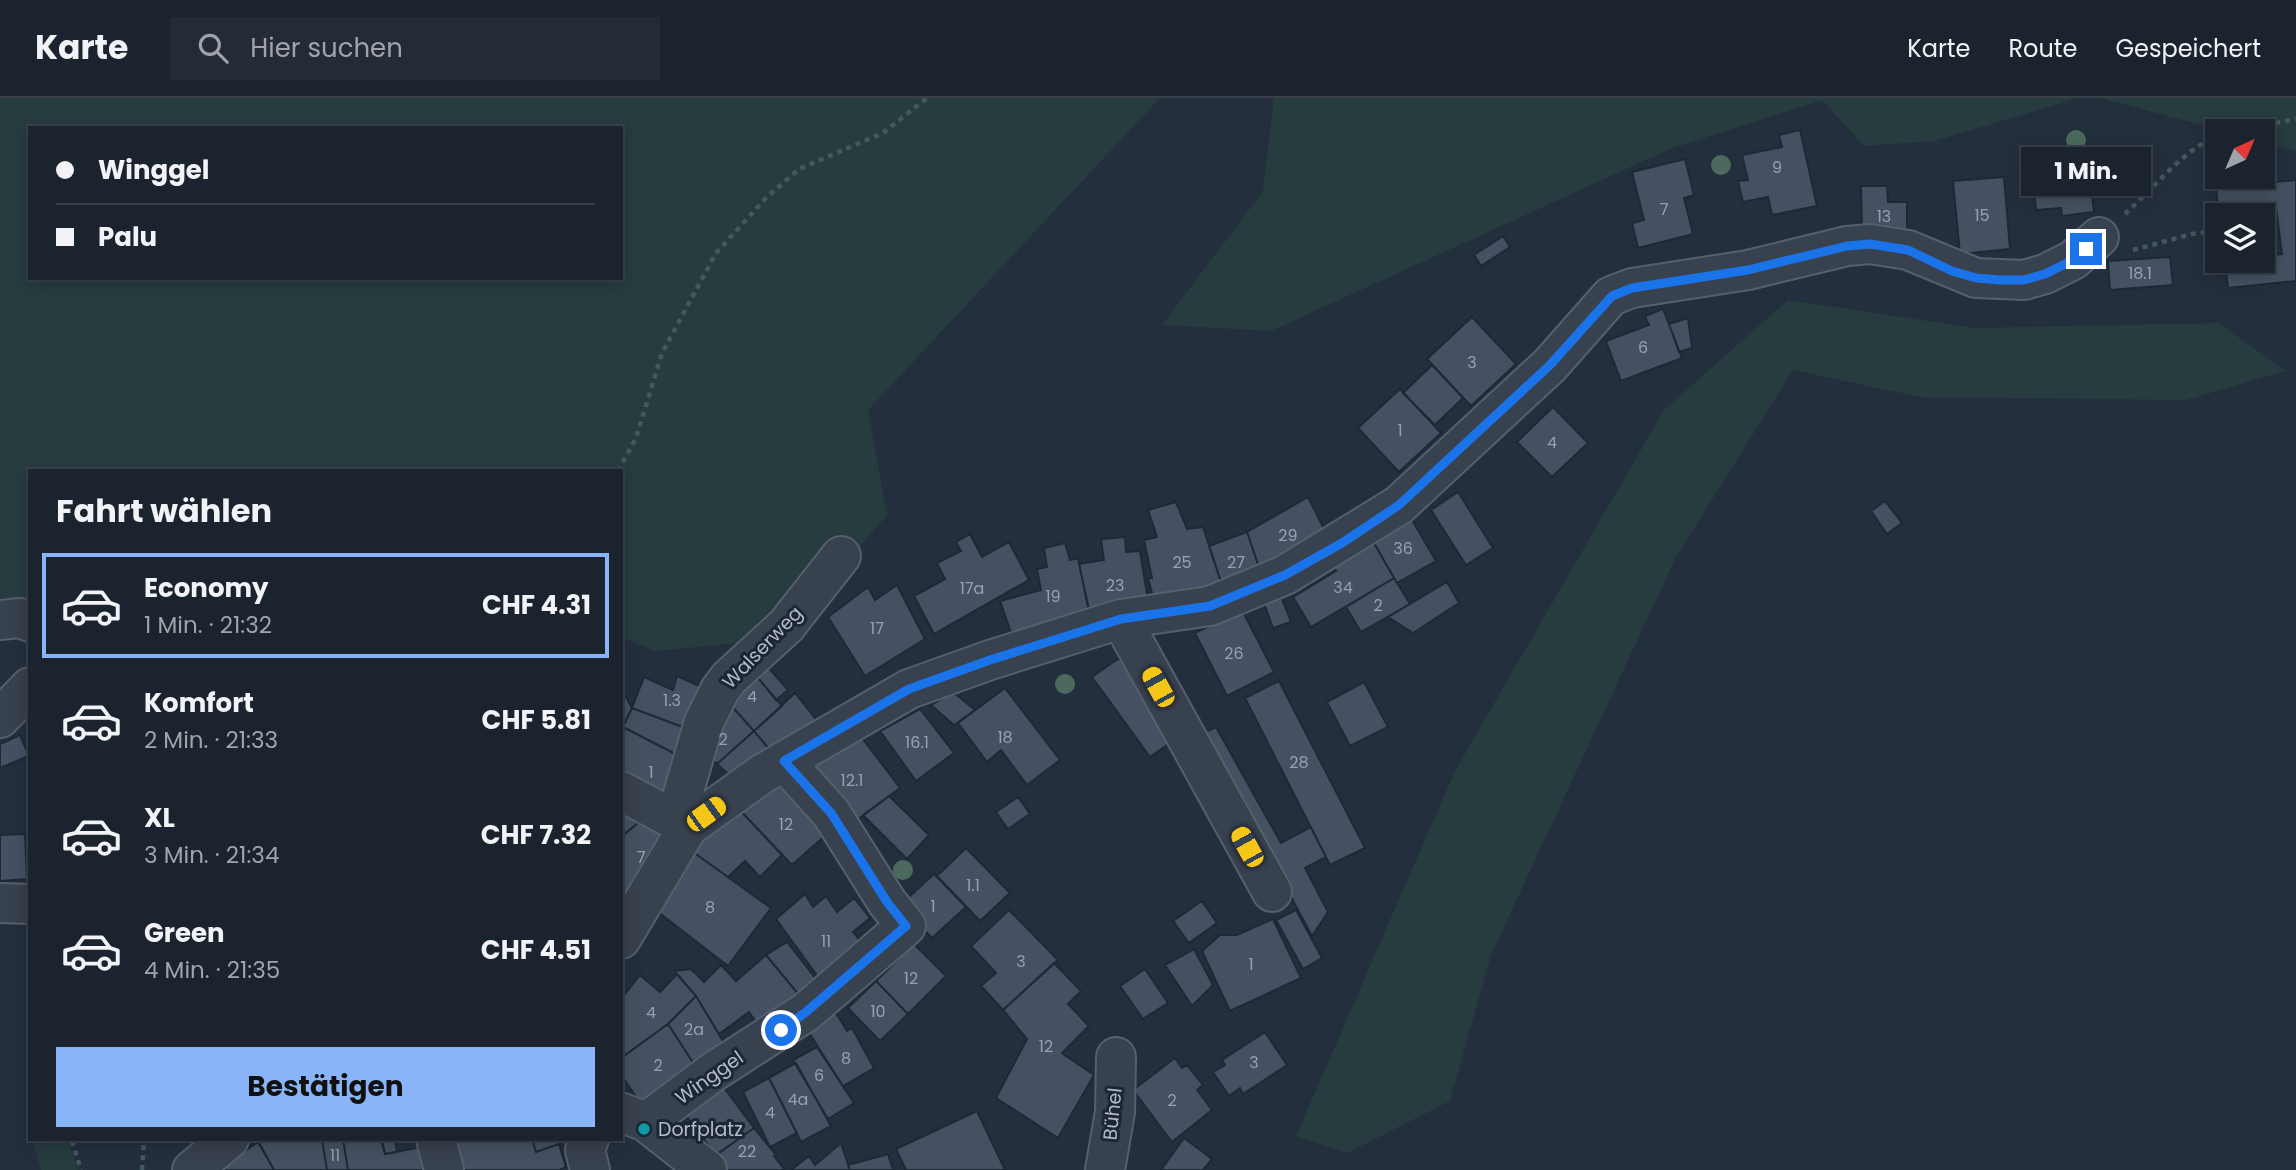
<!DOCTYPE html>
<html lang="de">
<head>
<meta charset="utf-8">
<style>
	:root { --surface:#1b232e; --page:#242b36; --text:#f1f3f6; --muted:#a0a4aa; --line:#39404a; --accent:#8ab4f8 }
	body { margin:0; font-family:Poppins,sans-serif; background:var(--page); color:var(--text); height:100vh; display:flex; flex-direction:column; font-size:26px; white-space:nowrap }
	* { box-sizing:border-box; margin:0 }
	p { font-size:23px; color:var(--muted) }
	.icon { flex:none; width:38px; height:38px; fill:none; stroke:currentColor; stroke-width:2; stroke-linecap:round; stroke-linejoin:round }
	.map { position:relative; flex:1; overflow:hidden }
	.panel { position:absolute; left:28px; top:371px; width:595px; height:672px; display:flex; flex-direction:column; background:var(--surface); border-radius:0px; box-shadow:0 4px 18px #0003,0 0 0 2px var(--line) }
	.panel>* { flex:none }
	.guide { position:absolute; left:28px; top:28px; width:595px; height:154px; border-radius:0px; box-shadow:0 4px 18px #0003,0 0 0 2px var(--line); display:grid; align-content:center; height:154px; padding:0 28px; background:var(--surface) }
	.needle { width:46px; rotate:44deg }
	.fabs { position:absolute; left:2205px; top:21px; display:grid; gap:14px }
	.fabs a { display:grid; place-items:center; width:70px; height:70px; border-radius:0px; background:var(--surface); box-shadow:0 4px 18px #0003,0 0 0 2px var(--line); font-size:35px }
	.end { position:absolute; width:32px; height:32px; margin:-16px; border:9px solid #1a73e8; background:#fff; box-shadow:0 0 0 4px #fff }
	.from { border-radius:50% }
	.bubble { position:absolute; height:49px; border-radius:0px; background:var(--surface); box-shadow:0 4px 18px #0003,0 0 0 2px var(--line); font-size:23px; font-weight:700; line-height:49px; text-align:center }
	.car { position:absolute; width:21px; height:42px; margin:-21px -10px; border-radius:9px; box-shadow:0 0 5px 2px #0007; background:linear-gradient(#f5c518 24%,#345 0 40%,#f5c518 0 76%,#345 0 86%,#f5c518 0) }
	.guide b { display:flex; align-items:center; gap:24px; height:66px; font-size:26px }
	.guide b+b { border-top:2px solid var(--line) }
	.guide i { width:18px; height:18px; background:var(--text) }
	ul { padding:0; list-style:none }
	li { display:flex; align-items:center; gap:21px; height:105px; margin:0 14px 10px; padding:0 14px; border:4px solid transparent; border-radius:0px }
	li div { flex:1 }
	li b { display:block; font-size:26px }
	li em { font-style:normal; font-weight:700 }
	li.on { border-color:var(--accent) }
	li>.icon { width:63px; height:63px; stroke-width:1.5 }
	h2 { padding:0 28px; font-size:32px; line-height:84px }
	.primary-button { display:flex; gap:14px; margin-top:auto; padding:14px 28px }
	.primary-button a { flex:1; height:80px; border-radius:0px; background:var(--accent); color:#111; font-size:28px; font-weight:700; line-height:80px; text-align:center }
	header { display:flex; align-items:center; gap:42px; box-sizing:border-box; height:98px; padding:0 35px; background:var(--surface); border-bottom:2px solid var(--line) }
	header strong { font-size:33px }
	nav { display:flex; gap:38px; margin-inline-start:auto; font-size:24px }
	.search { width:490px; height:63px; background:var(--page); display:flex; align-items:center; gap:18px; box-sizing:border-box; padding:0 24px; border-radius:0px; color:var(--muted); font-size:26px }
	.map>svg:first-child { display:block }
</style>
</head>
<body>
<header>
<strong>Karte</strong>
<div class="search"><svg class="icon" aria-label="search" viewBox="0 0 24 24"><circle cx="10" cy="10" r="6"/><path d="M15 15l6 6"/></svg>Hier suchen</div>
<nav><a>Karte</a><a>Route</a><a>Gespeichert</a></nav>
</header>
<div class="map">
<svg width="2296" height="1072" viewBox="0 0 2296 1072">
	<rect width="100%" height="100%" fill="#242f3e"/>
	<path fill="#263c3f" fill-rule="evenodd" d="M 0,0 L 1160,0 L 868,312 L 887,417 L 779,541 L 655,553 L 621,539 L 621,373 L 30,373 L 30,502 L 0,500 ZM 30,30 L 621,30 L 621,180 L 30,180 Z
		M 1274,0 L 2078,0 L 1934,43 L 1864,48 L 1822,2 L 1670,51 L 1271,233 L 1162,227 L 1263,93 Z
		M 2101,0 L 2296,0 L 2296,53 L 2263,44 L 2263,33 L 2224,33 Z
		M 1788,202 L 1975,230 L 2219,225 L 2285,273 L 2186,302 L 1920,299 L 1793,272 L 1675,461 L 1491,857 L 1450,1003 L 1347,1055 L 1296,1038 L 1455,673 L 1664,312 Z
		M 32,1041 L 68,1041 L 78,1072 L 41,1072 Z"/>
	<path fill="#455162" stroke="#1f2835" stroke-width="2" d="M 1800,32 L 1817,108 L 1772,117 L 1768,99 L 1743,104 L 1738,83 L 1748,82 L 1742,57 L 1782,49 L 1779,37 Z
		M 2087,56 L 2094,114 L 2062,118 L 2061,110 L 2036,112 L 2031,63 Z
		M 1685,61 L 1694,97 L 1684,100 L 1693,136 L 1638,150 L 1632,125 L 1644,122 L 1632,74 Z
		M 2004,79 L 2010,151 L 1960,156 L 1953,83 Z
		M 2296,82 L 2296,183 L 2228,190 L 2225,163 L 2263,163 L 2263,158 L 2282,156 L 2276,110 L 2219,117 L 2216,90 Z
		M 1861,88 L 1887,88 L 1888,104 L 1907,104 L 1907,133 L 1862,133 Z
		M 1503,138 L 1510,149 L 1481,168 L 1474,157 Z
		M 2170,159 L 2173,187 L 2110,192 L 2108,163 Z
		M 1663,211 L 1682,260 L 1621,283 L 1606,243 L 1649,227 L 1645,218 Z
		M 1472,219 L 1516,266 L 1471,308 L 1427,261 Z
		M 1688,220 L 1692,250 L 1679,254 L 1669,226 Z
		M 1432,267 L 1463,300 L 1435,327 L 1403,295 Z
		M 1400,291 L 1441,335 L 1399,374 L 1358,330 Z
		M 1553,309 L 1588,345 L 1552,379 L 1517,344 Z
		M 1458,394 L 1493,450 L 1466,467 L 1431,412 Z
		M 1308,399 L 1329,441 L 1263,481 L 1247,434 Z
		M 1885,403 L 1902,425 L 1887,436 L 1871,413 Z
		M 1176,404 L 1187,431 L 1203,429 L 1225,496 L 1156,510 L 1148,480 L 1152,480 L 1144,442 L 1157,439 L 1148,412 Z
		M 1408,415 L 1436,463 L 1397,485 L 1370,438 Z
		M 1247,434 L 1264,484 L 1225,496 L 1209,448 Z
		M 970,436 L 982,459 L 1009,444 L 1029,482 L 934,536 L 914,498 L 945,481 L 937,465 L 961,453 L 956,444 Z
		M 1370,438 L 1394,480 L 1311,529 L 1293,499 L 1336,473 L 1329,462 Z
		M 1125,439 L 1126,454 L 1140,453 L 1149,508 L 1090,516 L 1079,466 L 1104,462 L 1101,441 Z
		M 1065,445 L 1070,462 L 1078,460 L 1091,524 L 1015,546 L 1000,503 L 1041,492 L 1037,471 L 1047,469 L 1044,450 Z
		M 1394,480 L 1410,506 L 1361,534 L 1346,509 Z
		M 1447,484 L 1459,505 L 1413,535 L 1388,519 Z
		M 897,487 L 925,541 L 865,578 L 828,519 L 868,489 L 875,502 Z
		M 1279,493 L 1291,524 L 1273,530 L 1262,500 Z
		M 1242,512 L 1274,574 L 1227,598 L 1195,535 Z
		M 1119,560 L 1177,640 L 1150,659 L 1092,579 Z
		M 766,567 L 788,592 L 776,602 L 755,576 Z
		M 751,572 L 782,608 L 754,633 L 727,603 Z
		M 677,578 L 713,594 L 696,634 L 632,610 L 644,579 L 673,592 Z
		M 1279,583 L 1365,750 L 1330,767 L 1245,600 Z
		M 1364,584 L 1388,629 L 1350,648 L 1327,604 Z
		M 1005,590 L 1060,662 L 1027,687 L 1001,652 L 987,664 L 958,625 Z
		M 953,594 L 975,612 L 954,627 L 931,607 Z
		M 795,595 L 818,624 L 774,657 L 754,633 Z
		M 621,596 L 626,599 L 632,610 L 621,632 Z
		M 727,603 L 754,633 L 717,666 L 699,650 Z
		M 632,610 L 696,634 L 687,662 L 623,629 Z
		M 920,611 L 954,655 L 916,683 L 880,633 Z
		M 623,629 L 687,662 L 666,707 L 621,689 Z
		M 1216,629 L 1281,745 L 1311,729 L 1326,759 L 1305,770 L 1328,814 L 1312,838 L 1282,782 L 1195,639 Z
		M 856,632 L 900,690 L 849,728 L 803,673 Z
		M 754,633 L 774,657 L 739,686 L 717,666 Z
		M 20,637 L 29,658 L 0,670 L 0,646 Z
		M 778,683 L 828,735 L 792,767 L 737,709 Z
		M 621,698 L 650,715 L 621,739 Z
		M 889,698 L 929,737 L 907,761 L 863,717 Z
		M 1018,699 L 1030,716 L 1008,731 L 996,714 Z
		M 737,709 L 782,757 L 760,779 L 745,763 L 728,779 L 686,749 Z
		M 650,715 L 678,733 L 622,814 L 621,739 Z
		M 25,736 L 27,781 L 0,783 L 0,737 Z
		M 686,749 L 771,810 L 728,868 L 649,807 Z
		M 966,750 L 1010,795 L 980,823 L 937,778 Z
		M 934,776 L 966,809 L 932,840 L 900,807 Z
		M 805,796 L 813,809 L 826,798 L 837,814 L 854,800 L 870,820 L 853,834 L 868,852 L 824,887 L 776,821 Z
		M 1202,803 L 1217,825 L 1189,845 L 1173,823 Z
		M 1009,812 L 1058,862 L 1003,912 L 981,888 L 996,875 L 971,848 Z
		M 1296,812 L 1322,860 L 1303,871 L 1276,822 Z
		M 1273,821 L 1301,880 L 1230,913 L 1202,853 L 1220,837 L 1237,837 Z
		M 787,844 L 820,886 L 804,903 L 766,857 Z
		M 914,846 L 946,878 L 908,916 L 876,883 Z
		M 1194,851 L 1213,887 L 1192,908 L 1165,867 Z
		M 766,857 L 804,903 L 763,934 L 749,914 L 719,936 L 696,898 L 674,873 L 691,871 L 704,884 L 721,867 L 736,883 Z
		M 1054,865 L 1081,893 L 1068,906 L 1089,928 L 1062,955 L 1094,977 L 1058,1040 L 996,1000 L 1027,941 L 1003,912 Z
		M 1145,871 L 1168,905 L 1143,921 L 1120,888 Z
		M 677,876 L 696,898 L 668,926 L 621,960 L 621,901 L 640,877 L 660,894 Z
		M 876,883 L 908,916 L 880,943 L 848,910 Z
		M 696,898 L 730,955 L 699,974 L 668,926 Z
		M 836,915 L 847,933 L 852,930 L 874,970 L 843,988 L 806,930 Z
		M 668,926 L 701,977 L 646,1013 L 621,977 L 621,960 Z
		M 1265,934 L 1287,967 L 1243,996 L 1240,990 L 1229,998 L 1213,974 L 1225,967 L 1222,962 Z
		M 817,949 L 854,1005 L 828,1021 L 793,962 Z
		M 1175,960 L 1182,970 L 1187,967 L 1203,987 L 1197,992 L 1212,1012 L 1172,1044 L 1133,992 Z
		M 796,965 L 831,1028 L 801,1044 L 769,980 Z
		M 769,980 L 797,1035 L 770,1049 L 743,994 Z
		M 719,983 L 754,1030 L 716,1057 L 681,1011 Z
		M 977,1013 L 1005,1072 L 906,1072 L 896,1051 Z
		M 754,1030 L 776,1057 L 774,1058 L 785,1072 L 728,1072 L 716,1057 Z
		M 1184,1040 L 1212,1061 L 1203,1072 L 1161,1072 Z
		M 257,1041 L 322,1041 L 327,1072 L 274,1072 Z
		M 322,1041 L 343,1041 L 348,1072 L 327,1072 Z
		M 343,1041 L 381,1041 L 385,1056 L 426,1048 L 433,1072 L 348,1072 Z
		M 395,1041 L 397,1054 L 385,1056 L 382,1042 Z
		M 444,1041 L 532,1041 L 536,1054 L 559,1046 L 566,1069 L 560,1072 L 452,1072 Z
		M 532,1041 L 559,1041 L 559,1046 L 536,1054 Z
		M 258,1044 L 274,1072 L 217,1072 Z
		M 841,1045 L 850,1072 L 791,1072 L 809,1058 L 815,1067 Z
		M 888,1056 L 893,1072 L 850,1072 L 848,1067 Z"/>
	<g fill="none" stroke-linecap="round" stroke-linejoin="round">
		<g stroke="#565f6c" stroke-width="42">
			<path id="minor" d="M 1121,521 L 1272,794
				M 0,522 L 20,520 L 30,524
				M 0,620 L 30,589
				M 621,693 L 688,729
				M 688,729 L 682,712 L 683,696 L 704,624 L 720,592 L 729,580 L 786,528 L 841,458
				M 0,805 L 30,806
				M 621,841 L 688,729 L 762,676 L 909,591 L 990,562 L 1121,521 L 1210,508 L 1285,477 L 1399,407 L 1550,267 L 1611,198 L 1632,190 L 1748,172 L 1847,148 L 1870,146 L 1908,152 L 1976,180 L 2024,182 L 2045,176 L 2073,162 L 2099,139
				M 623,1015 L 646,1024 L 707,1072
				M 646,1024 L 713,974 L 806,914 L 906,828 L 887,804 L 831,715 L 784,663
				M 436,1041 L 444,1072
				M 589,1041 L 585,1052 L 590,1072
				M 192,1072 L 229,1041
				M 1105,1072 L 1115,1014 L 1116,959"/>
		</g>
		<path stroke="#44595c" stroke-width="4.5" stroke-dasharray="5 5" stroke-linecap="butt" d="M 2236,33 L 2296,21
			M 2125,116 C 2155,89 2181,54 2217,38
			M 2263,129 L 2271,128
			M 2133,152 L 2192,136 L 2217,133
			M 618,373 L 636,340 L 662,255 L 716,155 L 766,100 L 799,71 L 883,35 L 927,0
			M 71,1042 L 83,1041
			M 72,1043 L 81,1072
			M 142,1072 L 144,1041"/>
		<use href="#minor" stroke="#38414e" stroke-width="38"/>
	</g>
	<g fill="#4b6a5d">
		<circle cx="2076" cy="42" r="10"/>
		<circle cx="1721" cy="67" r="10"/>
		<circle cx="1065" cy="586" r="10"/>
		<circle cx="903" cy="772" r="10"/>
	</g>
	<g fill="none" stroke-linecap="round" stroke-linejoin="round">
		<path stroke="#1a73e8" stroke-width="9" d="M 781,932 L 806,914 L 906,828 L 887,804 L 831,715 L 784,663 L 909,591 L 990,562 L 1121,521 L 1210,508 L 1285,477 L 1342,445 L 1399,407 L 1550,267 L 1612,198 L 1632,190 L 1748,172 L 1847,148 L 1870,146 L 1908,152 L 1952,173 L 1976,180 L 2000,182 L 2024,182 L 2045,176 L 2073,162 L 2086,151"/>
	</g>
	<circle fill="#0f9aa8" stroke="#1d2633" stroke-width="2.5" cx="644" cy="1031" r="7"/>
	<g text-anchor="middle" stroke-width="6" stroke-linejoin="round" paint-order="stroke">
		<g font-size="16" fill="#98a1af">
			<text x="1777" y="75">9</text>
			<text x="1664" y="117">7</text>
			<text x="1982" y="123">15</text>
			<text x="1884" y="124">13</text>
			<text x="2140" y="181">18.1</text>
			<text x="1643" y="255">6</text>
			<text x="1472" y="270">3</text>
			<text x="1400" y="338">1</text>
			<text x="1552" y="350">4</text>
			<text x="1288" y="443">29</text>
			<text x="1403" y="456">36</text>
			<text x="1182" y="470">25</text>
			<text x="1236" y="470">27</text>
			<text x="1115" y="493">23</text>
			<text x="1343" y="495">34</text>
			<text x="972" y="496">17a</text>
			<text x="1053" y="504">19</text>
			<text x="1378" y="513">2</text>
			<text x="877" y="536">17</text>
			<text x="1234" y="561">26</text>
			<text x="752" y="604">4</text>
			<text x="672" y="608">1.3</text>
			<text x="1005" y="645">18</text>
			<text x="723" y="647">2</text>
			<text x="917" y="650">16.1</text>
			<text x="1299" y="670">28</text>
			<text x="651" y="680">1</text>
			<text x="852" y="688">12.1</text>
			<text x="786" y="732">12</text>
			<text x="641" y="765">7</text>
			<text x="973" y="793">1.1</text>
			<text x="933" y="814">1</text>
			<text x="710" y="815">8</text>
			<text x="826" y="849">11</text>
			<text x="1021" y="869">3</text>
			<text x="1251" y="872">1</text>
			<text x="911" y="886">12</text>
			<text x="878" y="919">10</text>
			<text x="651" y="920">4</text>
			<text x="694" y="937">2a</text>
			<text x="1046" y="954">12</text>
			<text x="846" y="966">8</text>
			<text x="1254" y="970">3</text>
			<text x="658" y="973">2</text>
			<text x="819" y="983">6</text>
			<text x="798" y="1007">4a</text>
			<text x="1172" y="1008">2</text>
			<text x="770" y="1020">4</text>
			<text x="747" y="1059">22</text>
			<text x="335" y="1063">11</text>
		</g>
		<g font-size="19" fill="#b4bcc9" stroke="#1d2633">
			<text transform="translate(762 549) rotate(-46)" y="7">Walserweg</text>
			<text transform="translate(709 979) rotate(-35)" y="7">Winggel</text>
			<text transform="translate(1112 1016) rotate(-84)" y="7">Bühel</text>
		</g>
		<g font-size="19" fill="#b4bcc9" stroke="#1d2633" text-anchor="start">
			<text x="658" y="1038">Dorfplatz</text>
		</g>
	</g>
</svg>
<div class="fabs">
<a><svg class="needle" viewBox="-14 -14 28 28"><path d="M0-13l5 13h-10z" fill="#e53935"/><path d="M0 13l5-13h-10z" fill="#a0a4aa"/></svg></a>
<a><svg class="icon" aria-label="layers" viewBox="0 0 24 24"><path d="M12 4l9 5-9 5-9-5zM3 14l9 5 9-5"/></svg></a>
</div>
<i class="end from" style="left:781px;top:932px"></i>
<i class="end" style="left:2086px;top:151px"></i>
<div class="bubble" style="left:2021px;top:49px;width:130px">1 Min.</div>
<i class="car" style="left:1158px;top:589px;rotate:331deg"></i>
<i class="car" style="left:706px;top:716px;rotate:54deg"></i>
<i class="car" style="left:1247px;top:749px;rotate:331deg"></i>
<div class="guide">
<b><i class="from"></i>Winggel</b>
<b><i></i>Palu</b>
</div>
<section class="panel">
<h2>Fahrt wählen</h2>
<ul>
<li class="on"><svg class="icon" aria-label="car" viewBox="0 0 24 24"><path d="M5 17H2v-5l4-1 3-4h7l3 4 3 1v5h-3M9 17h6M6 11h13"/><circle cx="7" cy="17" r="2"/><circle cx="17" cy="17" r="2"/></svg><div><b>Economy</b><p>1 Min. · 21:32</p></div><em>CHF 4.31</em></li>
<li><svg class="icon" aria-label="car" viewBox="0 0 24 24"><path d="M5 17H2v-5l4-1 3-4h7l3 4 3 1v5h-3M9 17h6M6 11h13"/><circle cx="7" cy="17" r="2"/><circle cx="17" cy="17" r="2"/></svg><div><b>Komfort</b><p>2 Min. · 21:33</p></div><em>CHF 5.81</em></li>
<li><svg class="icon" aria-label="car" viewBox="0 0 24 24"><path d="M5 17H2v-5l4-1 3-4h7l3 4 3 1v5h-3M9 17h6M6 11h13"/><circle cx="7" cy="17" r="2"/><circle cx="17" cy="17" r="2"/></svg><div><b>XL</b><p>3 Min. · 21:34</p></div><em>CHF 7.32</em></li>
<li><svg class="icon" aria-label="car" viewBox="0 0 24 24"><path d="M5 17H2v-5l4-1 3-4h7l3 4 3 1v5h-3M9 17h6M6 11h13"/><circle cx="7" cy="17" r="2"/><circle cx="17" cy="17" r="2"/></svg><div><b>Green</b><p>4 Min. · 21:35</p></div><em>CHF 4.51</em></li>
</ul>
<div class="primary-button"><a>Bestätigen</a></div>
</section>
</div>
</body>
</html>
